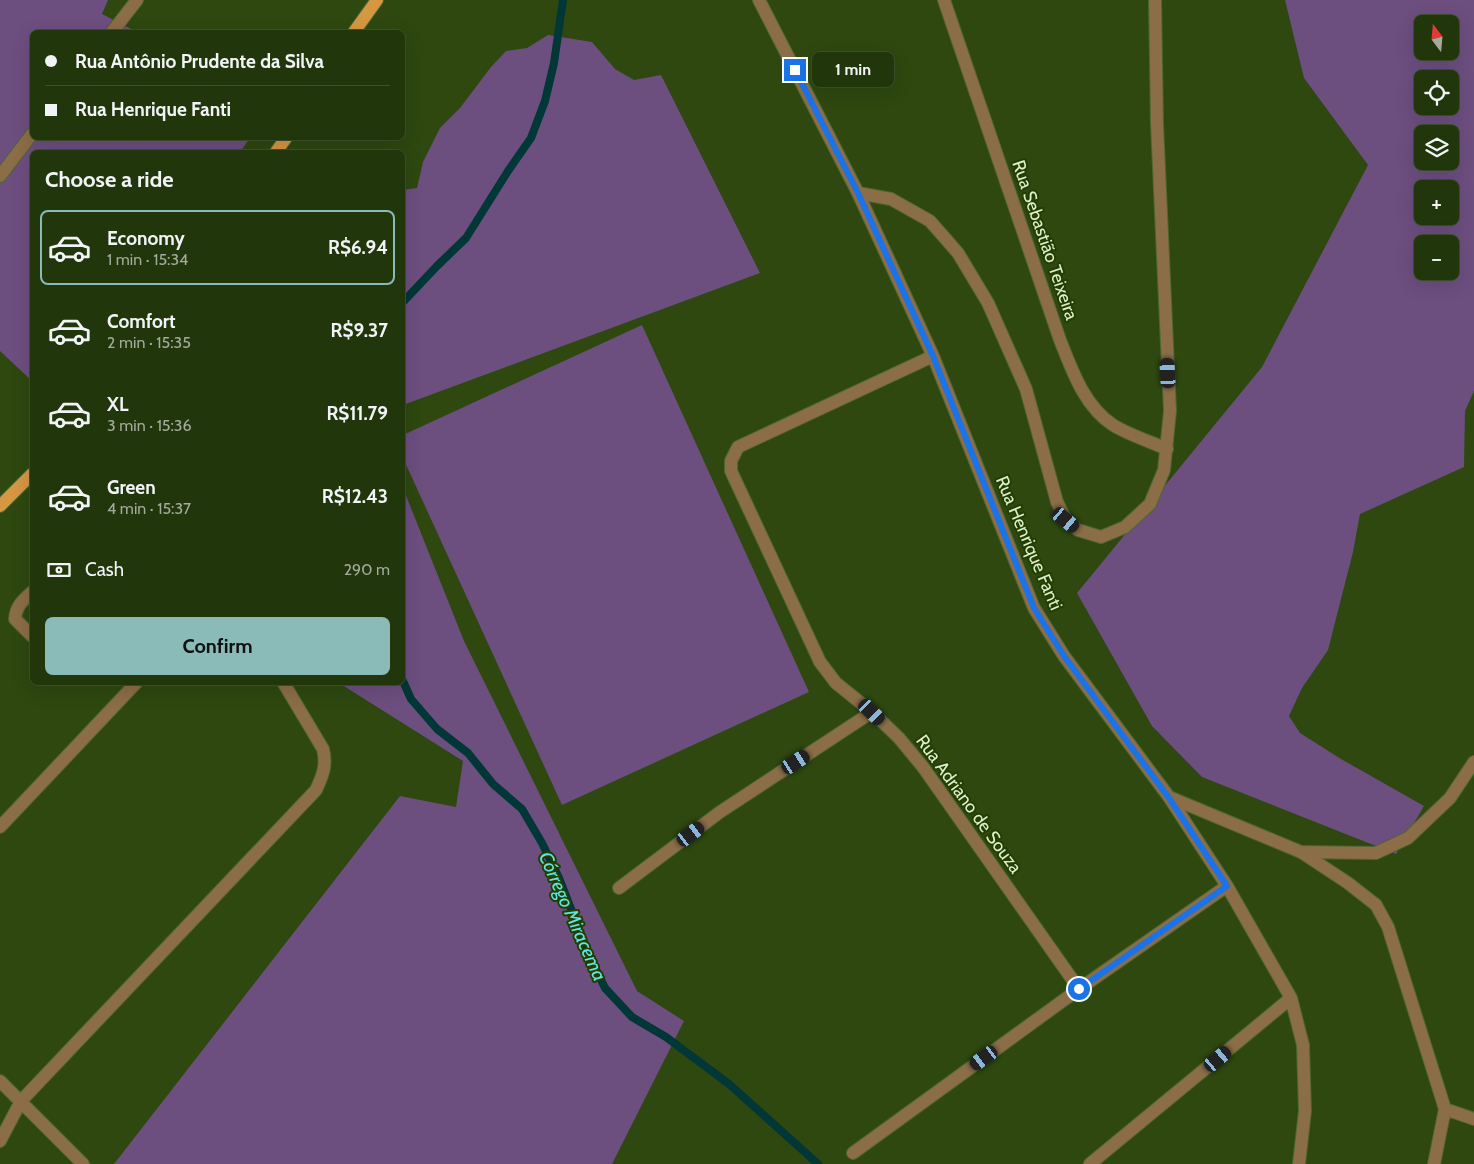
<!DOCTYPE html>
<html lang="en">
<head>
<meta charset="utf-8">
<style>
	:root { --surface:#22360c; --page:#2a3e15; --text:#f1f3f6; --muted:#a2ab9d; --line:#3f502d; --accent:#8bbbb9 }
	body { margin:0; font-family:Cabin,sans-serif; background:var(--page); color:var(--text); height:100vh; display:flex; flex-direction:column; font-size:19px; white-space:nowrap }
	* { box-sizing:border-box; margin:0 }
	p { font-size:16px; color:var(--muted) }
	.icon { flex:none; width:28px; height:28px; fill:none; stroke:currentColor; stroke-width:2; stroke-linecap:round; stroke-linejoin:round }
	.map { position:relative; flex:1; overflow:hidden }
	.sheet { position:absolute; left:30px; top:150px; width:375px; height:535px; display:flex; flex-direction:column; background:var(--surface); border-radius:8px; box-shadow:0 5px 20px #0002,0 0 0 1px var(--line) }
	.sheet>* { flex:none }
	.hud { position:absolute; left:30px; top:30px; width:375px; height:110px; border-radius:8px; box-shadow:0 5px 20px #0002,0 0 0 1px var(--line); display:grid; align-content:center; height:110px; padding:0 15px; background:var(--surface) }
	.needle { width:32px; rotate:344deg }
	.buttons { position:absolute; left:1414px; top:15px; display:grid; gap:10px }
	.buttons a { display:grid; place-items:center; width:45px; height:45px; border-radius:8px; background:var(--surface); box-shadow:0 5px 20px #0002,0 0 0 1px var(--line); font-size:25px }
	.end { position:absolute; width:22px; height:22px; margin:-11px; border:6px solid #1a73e8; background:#fff; box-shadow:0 0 0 2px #fff }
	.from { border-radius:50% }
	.bubble { position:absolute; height:35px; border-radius:8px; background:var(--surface); box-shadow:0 5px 20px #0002,0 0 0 1px var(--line); font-size:16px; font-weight:700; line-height:35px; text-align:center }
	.car { position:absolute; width:15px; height:30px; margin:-15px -8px; border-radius:6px; box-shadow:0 0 4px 1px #0007; background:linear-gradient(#222 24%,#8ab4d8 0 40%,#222 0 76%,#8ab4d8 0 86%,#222 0) }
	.hud b { display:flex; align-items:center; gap:18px; height:48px; font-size:19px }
	.hud b+b { border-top:1px solid var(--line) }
	.hud i { width:12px; height:12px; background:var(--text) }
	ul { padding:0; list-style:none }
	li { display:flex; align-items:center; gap:15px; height:75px; margin:0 10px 8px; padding:0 5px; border:2px solid transparent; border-radius:8px }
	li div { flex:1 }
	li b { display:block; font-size:19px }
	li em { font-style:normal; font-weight:700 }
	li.current { border-color:var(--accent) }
	li>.icon { width:45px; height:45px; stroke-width:1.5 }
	h2 { padding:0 15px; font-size:22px; line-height:60px }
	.pay { display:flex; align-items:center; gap:12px; height:55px; padding:0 15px; font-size:19px }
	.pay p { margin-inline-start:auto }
	.button { display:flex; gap:10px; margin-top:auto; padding:10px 15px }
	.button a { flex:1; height:58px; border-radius:8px; background:var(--accent); color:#111; font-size:20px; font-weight:700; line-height:58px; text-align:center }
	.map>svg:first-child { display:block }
</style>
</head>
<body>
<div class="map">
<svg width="1474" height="1164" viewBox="0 0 1474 1164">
	<rect width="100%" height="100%" fill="#2e4810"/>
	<path fill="#6c4e7f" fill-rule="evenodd" d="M 0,0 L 108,0 L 102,14 L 137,32 L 32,32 L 32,138 L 250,138 L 240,152 L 32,152 L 32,381 L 0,351 Z
		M 1285,0 L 1474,0 L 1474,391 L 1465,411 L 1464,467 L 1360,514 L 1353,552 L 1328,650 L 1302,688 L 1289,716 L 1300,733 L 1341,759 L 1424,806 L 1396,854 L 1202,777 L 1152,726 L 1077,593 L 1262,367 L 1368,165 L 1304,78 ZM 1422,24 L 1450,24 L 1450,51 L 1422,51 ZM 1422,79 L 1450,79 L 1450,106 L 1422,106 ZM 1422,134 L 1450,134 L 1450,161 L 1422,161 ZM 1422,189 L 1450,189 L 1450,216 L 1422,216 ZM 1422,244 L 1450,244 L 1450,271 L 1422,271 Z
		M 548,35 L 592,42 L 615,69 L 634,80 L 661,75 L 760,273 L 403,405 L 403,190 L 417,188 L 423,162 L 440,128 L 460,108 L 491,67 L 506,51 L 527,48 Z
		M 642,325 L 809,692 L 562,805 L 403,458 L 403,435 Z
		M 403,488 L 464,641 L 637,991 L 684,1021 L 612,1164 L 114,1164 L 400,796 L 456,807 L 463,761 L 339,683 L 402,682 Z"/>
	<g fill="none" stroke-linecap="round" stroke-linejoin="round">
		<path stroke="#013736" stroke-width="8" d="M 402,303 L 437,266 L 466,238 L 508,171 L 531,138 L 545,101 L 554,63 L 563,0
			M 402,679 L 411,699 L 437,729 L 468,753 L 493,784 L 522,809 L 542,843 L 559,878 L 588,953 L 605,988 L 632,1017 L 666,1037 L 729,1084 L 818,1164"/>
		<g stroke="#4d6632" stroke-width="14">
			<path id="lane" d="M 32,592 C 23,600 16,606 15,619 L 32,636
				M 0,827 L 137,682
				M 1301,852 L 1376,853 L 1408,838 L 1450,798 L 1474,762"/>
		</g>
		<g stroke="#4d6632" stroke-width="14">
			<path id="street" d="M 759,0 L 858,193 L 933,356 L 1034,608 L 1064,656 L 1169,797 L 1227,886 L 1291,998 L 1303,1045 L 1305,1111 L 1299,1164
				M 944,0 L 1060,340 C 1072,370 1084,406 1113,425 C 1127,434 1151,442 1167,449
				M 112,32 L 137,0
				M 0,176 L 32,134
				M 858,193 L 891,199 L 930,221 L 958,253 L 988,303 L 1026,389 L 1057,502 L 1066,520 L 1078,530 L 1101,537 L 1125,527 L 1150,504 L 1164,470 L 1170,411 L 1157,124 L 1155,0
				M 933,356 L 738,447 L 731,461 L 731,471 L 820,662 L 836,683 L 872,712 L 899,738 L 923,767 L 1079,989
				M 1169,797 L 1301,852 L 1348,883 L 1376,905 L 1388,927 L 1445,1109 L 1434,1164
				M 619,888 L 720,812 L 872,712
				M 0,1081 L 83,1164
				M 1445,1109 L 1474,1119
				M 0,1141 L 21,1101 L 316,790 C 323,775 327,765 323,749 L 283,682
				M 853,1153 L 1079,989 L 1227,886
				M 1090,1164 L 1291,998"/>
		</g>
		<g stroke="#4d6632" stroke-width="14">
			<path id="primary" d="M 354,32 L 377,0
				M 276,152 L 286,138
				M 0,506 L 32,474"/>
		</g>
		<use href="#lane" stroke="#8b6d47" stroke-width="12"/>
		<use href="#street" stroke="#8b6d47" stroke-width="12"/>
		<use href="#primary" stroke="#d59742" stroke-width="12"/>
	</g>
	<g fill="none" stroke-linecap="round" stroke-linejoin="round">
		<path stroke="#1a73e8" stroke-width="6" d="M 795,70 L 858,193 L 933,356 L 1034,608 L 1064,656 L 1169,798 L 1227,886 L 1079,989"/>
	</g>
	<g text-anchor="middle" stroke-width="4" stroke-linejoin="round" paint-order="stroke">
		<g font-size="18" fill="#dbf0cb" stroke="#243d03">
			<text transform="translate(1045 240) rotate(71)" y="6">Rua Sebastião Teixeira</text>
			<text transform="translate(1029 543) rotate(67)" y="6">Rua Henrique Fanti</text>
			<text transform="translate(969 804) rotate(54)" y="6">Rua Adriano de Souza</text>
		</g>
		<g font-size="19" font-style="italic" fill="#60e6e1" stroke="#243d03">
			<text transform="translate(573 916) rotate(66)" y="7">Córrego Miracema</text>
		</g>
	</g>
</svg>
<div class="buttons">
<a><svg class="needle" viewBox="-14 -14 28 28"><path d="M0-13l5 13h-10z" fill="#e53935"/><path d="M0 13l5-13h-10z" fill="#a2ab9d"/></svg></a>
<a><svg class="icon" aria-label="locate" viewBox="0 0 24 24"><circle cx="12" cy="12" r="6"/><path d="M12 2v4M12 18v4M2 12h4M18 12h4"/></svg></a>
<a><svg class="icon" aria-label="layers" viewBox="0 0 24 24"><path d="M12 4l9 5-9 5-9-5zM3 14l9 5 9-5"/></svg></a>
<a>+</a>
<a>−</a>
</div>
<i class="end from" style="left:1079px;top:989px"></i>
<i class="end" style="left:795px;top:70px"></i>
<div class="bubble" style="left:812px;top:52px;width:82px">1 min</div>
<i class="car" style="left:1168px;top:373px;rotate:357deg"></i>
<i class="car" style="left:1066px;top:520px;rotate:130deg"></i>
<i class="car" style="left:872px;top:712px;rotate:134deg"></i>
<i class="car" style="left:796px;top:762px;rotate:57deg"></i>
<i class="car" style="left:691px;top:834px;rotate:53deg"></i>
<i class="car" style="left:984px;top:1058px;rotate:234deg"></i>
<i class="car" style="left:1218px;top:1059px;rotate:50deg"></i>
<div class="hud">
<b><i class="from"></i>Rua Antônio Prudente da Silva</b>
<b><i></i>Rua Henrique Fanti</b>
</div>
<section class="sheet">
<h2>Choose a ride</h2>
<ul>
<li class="current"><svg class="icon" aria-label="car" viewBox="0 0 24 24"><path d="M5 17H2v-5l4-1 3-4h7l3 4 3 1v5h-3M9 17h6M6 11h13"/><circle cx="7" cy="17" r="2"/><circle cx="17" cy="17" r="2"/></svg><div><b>Economy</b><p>1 min · 15:34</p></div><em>R$6.94</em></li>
<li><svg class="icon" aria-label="car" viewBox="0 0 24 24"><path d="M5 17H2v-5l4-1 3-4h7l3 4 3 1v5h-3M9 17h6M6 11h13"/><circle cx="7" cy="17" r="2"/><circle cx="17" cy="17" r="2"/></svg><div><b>Comfort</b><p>2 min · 15:35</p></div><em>R$9.37</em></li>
<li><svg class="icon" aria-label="car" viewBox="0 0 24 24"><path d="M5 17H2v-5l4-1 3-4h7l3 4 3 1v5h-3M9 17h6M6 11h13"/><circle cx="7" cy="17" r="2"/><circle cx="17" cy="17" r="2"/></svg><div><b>XL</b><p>3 min · 15:36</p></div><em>R$11.79</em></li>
<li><svg class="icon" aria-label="car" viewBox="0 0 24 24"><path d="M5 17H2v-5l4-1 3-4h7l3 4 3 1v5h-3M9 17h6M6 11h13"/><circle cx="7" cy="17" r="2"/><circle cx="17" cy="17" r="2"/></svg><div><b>Green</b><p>4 min · 15:37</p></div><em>R$12.43</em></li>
</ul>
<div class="pay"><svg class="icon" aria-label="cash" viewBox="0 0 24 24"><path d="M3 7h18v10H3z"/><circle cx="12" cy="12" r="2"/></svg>Cash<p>290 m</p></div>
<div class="button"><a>Confirm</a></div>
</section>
</div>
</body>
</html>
